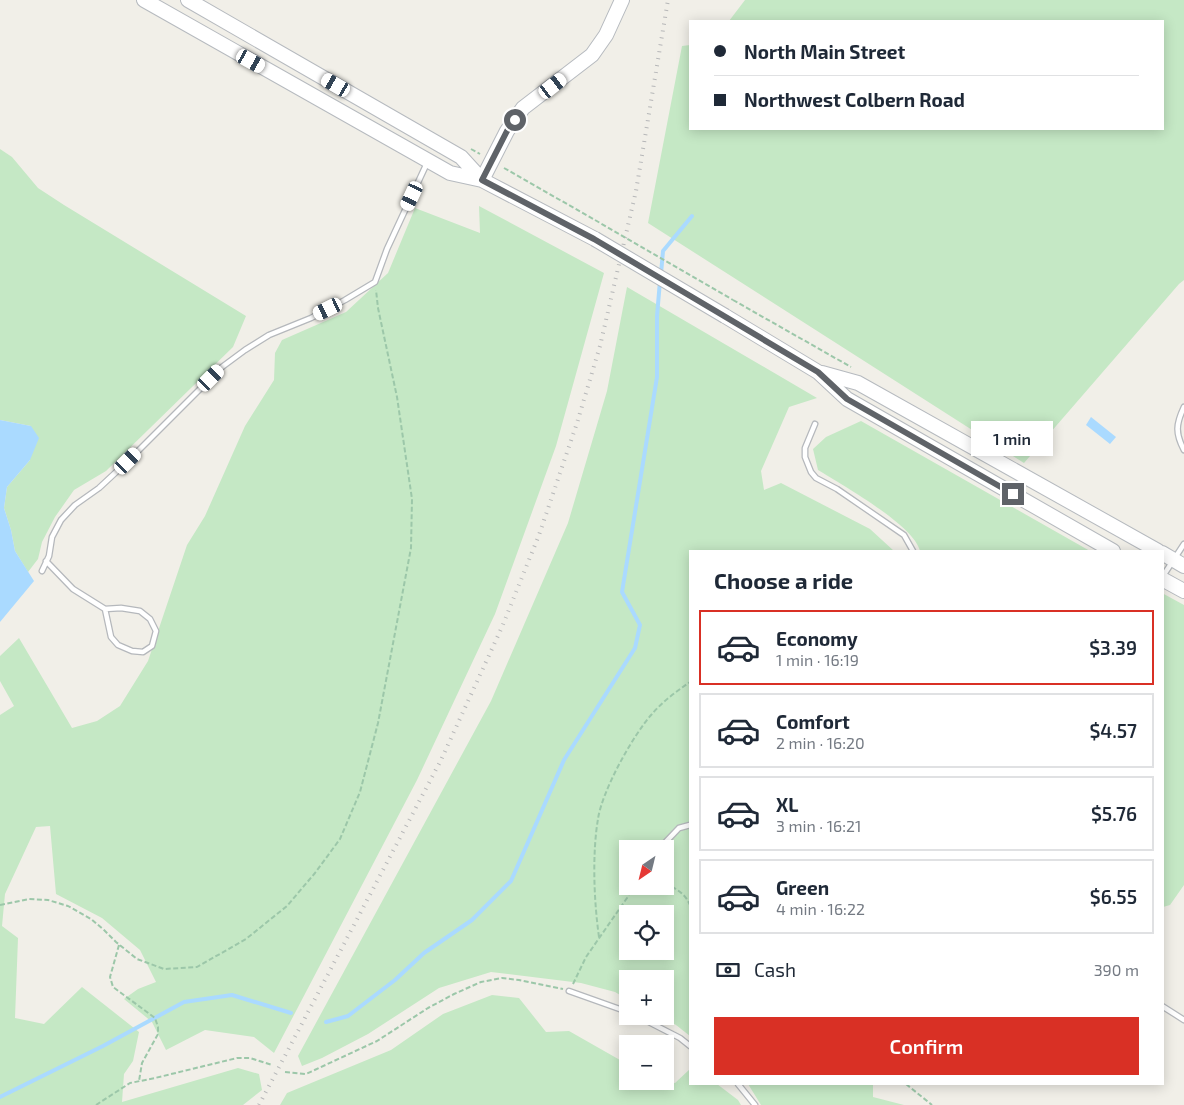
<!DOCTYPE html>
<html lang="en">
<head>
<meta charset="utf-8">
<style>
	:root { --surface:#fff; --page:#f2f2f3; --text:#1f2937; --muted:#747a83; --line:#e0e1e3; --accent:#d93025 }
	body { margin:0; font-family:"Exo 2",sans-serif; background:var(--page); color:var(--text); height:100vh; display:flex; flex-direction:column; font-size:19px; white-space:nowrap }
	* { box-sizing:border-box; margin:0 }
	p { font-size:16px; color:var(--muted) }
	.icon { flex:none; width:28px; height:28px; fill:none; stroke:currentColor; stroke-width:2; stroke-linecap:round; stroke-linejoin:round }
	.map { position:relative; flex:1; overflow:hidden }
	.panel { position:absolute; left:689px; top:550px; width:475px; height:535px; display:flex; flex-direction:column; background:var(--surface); border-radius:0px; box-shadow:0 2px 12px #0003 }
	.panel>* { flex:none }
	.banner { position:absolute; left:689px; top:20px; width:475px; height:110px; border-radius:0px; box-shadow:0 2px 12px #0003; display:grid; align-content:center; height:110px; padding:0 25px; background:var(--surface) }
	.needle { width:32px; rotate:215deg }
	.tools { position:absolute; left:619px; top:840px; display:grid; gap:10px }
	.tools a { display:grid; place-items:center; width:55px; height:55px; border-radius:0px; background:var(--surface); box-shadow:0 2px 12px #0003; font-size:25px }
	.end { position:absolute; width:22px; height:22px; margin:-11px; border:6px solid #5f6368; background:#fff; box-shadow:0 0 0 2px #fff }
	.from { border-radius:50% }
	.bubble { position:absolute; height:35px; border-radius:0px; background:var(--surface); box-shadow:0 2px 12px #0003; font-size:16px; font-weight:600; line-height:35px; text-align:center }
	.car { position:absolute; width:15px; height:30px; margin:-15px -8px; border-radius:6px; box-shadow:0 0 4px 1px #0007; background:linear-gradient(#fff 24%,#345 0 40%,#fff 0 76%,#345 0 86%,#fff 0) }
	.banner b { display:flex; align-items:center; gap:18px; height:48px; font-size:19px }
	.banner b+b { border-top:1px solid var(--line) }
	.banner i { width:12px; height:12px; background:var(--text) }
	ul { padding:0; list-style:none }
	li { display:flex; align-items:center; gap:15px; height:75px; margin:0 10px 8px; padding:0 15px; border:2px solid var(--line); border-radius:0px }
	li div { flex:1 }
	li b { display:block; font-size:19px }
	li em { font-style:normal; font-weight:600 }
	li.current { border-color:var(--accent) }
	li>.icon { width:45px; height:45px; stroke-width:1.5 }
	h2 { padding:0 25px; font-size:22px; line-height:60px }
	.pay { display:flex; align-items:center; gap:12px; height:55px; padding:0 25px; font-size:19px }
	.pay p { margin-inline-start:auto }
	.primary-button { display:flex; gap:10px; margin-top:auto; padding:10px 25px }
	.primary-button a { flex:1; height:58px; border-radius:0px; background:var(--accent); color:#fff; font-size:20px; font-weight:600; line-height:58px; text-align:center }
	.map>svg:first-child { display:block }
</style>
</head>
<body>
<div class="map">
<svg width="1184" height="1105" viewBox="0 0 1184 1105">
	<rect width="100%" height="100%" fill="#f1efe8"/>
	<path fill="#c5e8c5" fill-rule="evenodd" d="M 745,0 L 1184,0 L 1184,280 L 1179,284 L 1024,463 L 648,223 L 682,46 L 690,45 L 690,129 L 1162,129 L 1162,21 L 729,21 Z
		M 0,149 L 12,157 L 38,188 L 64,205 L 246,316 L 233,347 L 106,471 L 74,490 L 55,517 L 42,542 L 38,559 L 28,572 L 15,551 L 11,530 L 4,508 L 7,487 L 30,460 L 31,426 L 0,420 Z
		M 479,206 L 604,273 L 556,446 L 495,614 L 417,780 L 274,1053 L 254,1037 L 205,1030 L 166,1050 L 152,1022 L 124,999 L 138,989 L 156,982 L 140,950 L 102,918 L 56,894 L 50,826 L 36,827 L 5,894 L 2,926 L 18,938 L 15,1018 L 44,1024 L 82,987 L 139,1032 L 133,1061 L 124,1074 L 122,1102 L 238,1068 L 259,1074 L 262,1090 L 243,1105 L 0,1105 L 0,715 L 14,706 L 0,681 L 0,656 L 19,638 L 72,728 L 97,721 L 120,706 L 148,661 L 187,545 L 205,516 L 245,426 L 274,380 L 275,353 L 282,340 L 346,312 L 388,273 L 415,208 L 480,233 Z
		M 627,287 L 817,398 L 789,407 L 761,471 L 764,490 L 781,483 L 870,529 L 894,551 L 690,551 L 690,1036 L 676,1025 L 660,1016 L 665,1016 L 665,979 L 628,979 L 627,999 L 615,992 L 581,983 L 491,972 L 439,988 L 368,1034 L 322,1058 L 302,1066 L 298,1056 L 491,701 L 568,523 L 607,391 ZM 628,849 L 665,849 L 665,886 L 628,886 ZM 628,914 L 665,914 L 665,951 L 628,951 Z
		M 861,421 L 1090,551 L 920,551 C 914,525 842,485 818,470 L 813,449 L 826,437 Z
		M 1162,593 L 1184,605 L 1184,885 L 1170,905 L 1163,907 Z
		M 492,995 L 519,998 L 546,1032 L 569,1031 L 627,1064 L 628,1081 L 665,1081 L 675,1083 L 690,1069 L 690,1084 L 717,1084 L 738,1100 L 741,1105 L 280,1105 L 287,1093 L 391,1050 L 443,1014 Z
		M 748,1084 L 873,1084 L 873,1097 L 904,1105 L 761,1105 Z"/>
	<path fill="#aadaff" d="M 1091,417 L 1116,437 L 1110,444 L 1086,425 Z
		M 0,420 L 31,426 L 39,438 L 30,460 L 7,487 L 4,508 L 11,530 L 15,551 L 34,581 L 0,622 Z"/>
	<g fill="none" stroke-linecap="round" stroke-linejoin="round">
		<path stroke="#aadaff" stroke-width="4" d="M 661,274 L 663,251 L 692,216
			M 326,1022 L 348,1016 L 395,980 L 424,953 L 472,920 L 511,881 L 564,760 L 635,648 L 640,625 L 622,592 L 657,377 L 657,316 L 660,281
			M 0,1097 L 103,1046 L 184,1002 L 232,995 L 291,1013"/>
		<g stroke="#b5b8bc" stroke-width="7">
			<path id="lane" d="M 1184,407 C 1176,424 1175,433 1184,450
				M 815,424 L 805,448 L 805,457 L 811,472 L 816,478 L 837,489 L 904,535 L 913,551
				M 46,561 L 73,589 L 105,609 L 121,608 L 140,611 L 150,619 L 156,631 L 152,646 L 143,652 L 132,651 L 118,645 L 111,637 L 105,609
				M 42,571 L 49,556 L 52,537 L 61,520 L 75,505 L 99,488 L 128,461 L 222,367 L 245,350 L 269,335 L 311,318 L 345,300 L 375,282 L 387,249 L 427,163
				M 1163,576 L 1184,544
				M 659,849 L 679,828 L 690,825
				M 569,991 L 628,1012
				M 1162,1006 L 1184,1020
				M 637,1016 L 680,1038 L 690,1046
				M 738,1084 L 755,1105"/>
		</g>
		<g stroke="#b6babf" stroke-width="16">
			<path id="secondary" d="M 144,0 L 450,173 L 482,180 L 595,239
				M 188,0 L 461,157 L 482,180
				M 482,180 L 507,131 L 523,108 L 592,55 L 606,35 L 622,0
				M 725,316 L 818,372 L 847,399 L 1113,551
				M 822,373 L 858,383 L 1158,551
				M 1162,553 L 1184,566
				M 1162,579 L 1184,591"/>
		</g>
		<path stroke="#9cc7a9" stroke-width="2" stroke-dasharray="5 2.5" stroke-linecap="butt" d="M 471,149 L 480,154
			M 504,168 L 595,220
			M 733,300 L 851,367
			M 665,883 C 676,889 685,893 690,905
			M 0,905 L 29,899 L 48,900 L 68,906 L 91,919 L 104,930 L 116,942 L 137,959 L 164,969 L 197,967 L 246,939 L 287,906 L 315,873 L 340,839 L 360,792 L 378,723 L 411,548 L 412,499 L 397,397 L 378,308 L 376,290
			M 599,937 C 594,902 592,854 598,819 C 602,791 633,735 652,714 C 663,701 677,691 690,682
			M 119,945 L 110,977 L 113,987 L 155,1018 L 158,1027 L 158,1034 L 142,1063 L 139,1081
			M 573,984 L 586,957 L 627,898 L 633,886
			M 285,1072 L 306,1074 L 377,1041 L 428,1008 L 454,994 L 481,982 L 502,978 L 519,980 L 563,989
			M 906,1084 L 932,1105
			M 96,1105 L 130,1083 L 155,1078 L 237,1058 L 250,1058 L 272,1065"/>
		<use href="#lane" stroke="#fff" stroke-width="4.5"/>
		<use href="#secondary" stroke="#fff" stroke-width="14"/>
		<path stroke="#b6b7b8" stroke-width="4" stroke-dasharray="1 6" stroke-linecap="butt" d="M 259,1105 L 441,760 L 502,627 L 539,535 L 577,423 L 600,346 L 636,191 L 668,0"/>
		<g stroke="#b6babf" stroke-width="16" stroke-linecap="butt">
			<path id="secondary-bridge" d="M 595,239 L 725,316"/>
		</g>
		<path stroke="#9cc7a9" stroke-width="2" stroke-dasharray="5 2.5" stroke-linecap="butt" d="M 595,220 L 733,300"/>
		<use href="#secondary-bridge" stroke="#fff" stroke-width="14"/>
	</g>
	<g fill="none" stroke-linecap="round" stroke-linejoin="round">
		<path stroke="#5f6368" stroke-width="6" d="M 515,120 L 507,131 L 482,180 L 594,239 L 692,297 L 818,372 L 847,399 L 1013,494"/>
	</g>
</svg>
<div class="tools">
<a><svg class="needle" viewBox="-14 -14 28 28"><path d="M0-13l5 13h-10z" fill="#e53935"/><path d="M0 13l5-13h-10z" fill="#747a83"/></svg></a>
<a><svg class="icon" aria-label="locate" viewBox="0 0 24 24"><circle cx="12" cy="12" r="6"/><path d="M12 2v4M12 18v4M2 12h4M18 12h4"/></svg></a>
<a>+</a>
<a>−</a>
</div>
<i class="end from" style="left:515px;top:120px"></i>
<i class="end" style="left:1013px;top:494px"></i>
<div class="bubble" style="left:971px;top:421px;width:82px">1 min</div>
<i class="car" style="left:251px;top:61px;rotate:119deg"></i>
<i class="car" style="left:336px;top:85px;rotate:300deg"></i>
<i class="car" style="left:553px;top:86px;rotate:52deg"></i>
<i class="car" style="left:412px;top:196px;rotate:205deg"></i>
<i class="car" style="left:328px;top:309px;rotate:244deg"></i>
<i class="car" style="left:211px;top:378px;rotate:45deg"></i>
<i class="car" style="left:128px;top:461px;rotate:45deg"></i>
<div class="banner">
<b><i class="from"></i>North Main Street</b>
<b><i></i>Northwest Colbern Road</b>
</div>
<section class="panel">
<h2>Choose a ride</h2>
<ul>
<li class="current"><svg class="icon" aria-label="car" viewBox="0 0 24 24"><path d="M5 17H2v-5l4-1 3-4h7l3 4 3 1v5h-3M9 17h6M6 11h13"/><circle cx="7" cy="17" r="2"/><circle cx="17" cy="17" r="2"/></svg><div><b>Economy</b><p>1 min · 16:19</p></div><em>$3.39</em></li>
<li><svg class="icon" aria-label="car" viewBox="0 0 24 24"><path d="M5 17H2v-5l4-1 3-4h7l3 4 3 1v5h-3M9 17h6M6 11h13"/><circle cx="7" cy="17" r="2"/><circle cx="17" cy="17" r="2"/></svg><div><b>Comfort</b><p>2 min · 16:20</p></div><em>$4.57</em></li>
<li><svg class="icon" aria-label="car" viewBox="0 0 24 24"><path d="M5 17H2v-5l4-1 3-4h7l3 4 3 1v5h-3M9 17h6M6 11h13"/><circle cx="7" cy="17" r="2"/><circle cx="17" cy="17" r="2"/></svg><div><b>XL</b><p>3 min · 16:21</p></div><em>$5.76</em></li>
<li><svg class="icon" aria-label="car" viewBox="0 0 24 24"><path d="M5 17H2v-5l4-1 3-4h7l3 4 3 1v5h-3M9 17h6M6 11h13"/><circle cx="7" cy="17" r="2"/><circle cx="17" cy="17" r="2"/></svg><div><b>Green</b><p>4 min · 16:22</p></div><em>$6.55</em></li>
</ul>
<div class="pay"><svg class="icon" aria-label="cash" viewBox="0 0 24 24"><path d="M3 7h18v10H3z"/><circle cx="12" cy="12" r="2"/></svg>Cash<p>390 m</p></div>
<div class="primary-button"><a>Confirm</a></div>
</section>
</div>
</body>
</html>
